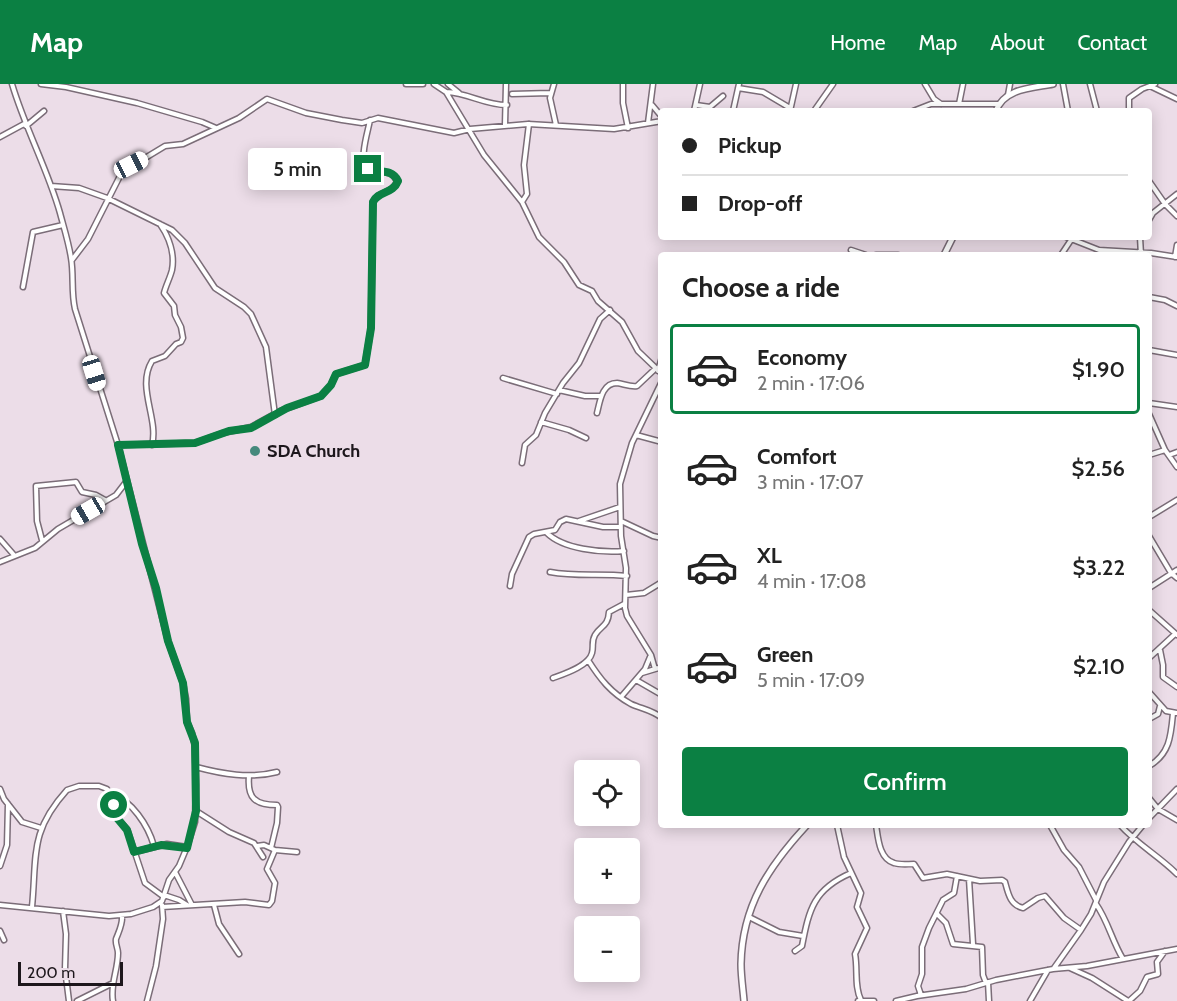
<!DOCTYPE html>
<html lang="en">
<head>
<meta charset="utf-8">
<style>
	:root { --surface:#fff; --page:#f2f2f2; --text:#222; --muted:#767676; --line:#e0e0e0; --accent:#0b8043 }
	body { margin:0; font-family:Cabin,sans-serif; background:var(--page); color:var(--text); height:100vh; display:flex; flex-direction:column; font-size:22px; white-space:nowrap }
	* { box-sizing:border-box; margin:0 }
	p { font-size:20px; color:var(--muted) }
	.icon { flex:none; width:33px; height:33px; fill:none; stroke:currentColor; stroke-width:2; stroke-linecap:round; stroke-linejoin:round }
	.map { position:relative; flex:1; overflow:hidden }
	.sheet { position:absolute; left:658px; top:168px; width:494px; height:576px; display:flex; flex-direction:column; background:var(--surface); border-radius:6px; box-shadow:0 3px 15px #0003 }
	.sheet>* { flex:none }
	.guide { position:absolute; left:658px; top:24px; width:494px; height:132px; border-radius:6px; box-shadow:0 3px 15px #0003; display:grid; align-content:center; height:132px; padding:0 24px; background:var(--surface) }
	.fabs { position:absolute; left:574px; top:676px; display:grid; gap:12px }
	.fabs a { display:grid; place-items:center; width:66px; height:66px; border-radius:6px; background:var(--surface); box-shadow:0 3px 15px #0003; font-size:30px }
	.scale { position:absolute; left:18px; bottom:15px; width:105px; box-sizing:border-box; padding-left:6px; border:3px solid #1d171c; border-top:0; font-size:16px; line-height:21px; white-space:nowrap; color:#1d171c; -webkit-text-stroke:4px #ecdde8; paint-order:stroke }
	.end { position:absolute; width:27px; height:27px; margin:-14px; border:8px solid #0b8043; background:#fff; box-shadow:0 0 0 3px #fff }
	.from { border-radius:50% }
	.bubble { position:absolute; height:42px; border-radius:6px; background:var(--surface); box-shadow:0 3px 15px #0003; font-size:20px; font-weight:600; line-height:42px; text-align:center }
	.car { position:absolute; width:18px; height:36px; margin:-18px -9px; border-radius:8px; box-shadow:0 0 4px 2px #0007; background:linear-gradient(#fff 24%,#345 0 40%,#fff 0 76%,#345 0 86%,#fff 0) }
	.guide b { display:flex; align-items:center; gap:21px; height:57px; font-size:22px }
	.guide b+b { border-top:2px solid var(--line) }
	.guide i { width:15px; height:15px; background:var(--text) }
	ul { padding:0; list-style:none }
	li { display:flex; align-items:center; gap:18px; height:90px; margin:0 12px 9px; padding:0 12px; border:3px solid transparent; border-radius:6px }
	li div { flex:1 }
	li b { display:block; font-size:22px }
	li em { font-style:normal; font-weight:600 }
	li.active { border-color:var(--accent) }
	li>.icon { width:54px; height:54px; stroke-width:1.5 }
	h2 { padding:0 24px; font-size:27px; line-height:72px }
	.button { display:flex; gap:12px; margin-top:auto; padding:12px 24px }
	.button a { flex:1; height:69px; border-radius:6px; background:var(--accent); color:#fff; font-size:24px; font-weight:600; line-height:69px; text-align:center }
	header { display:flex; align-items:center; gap:36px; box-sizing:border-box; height:84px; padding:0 30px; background:var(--accent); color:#fff }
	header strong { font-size:28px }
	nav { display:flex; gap:33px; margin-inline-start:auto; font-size:21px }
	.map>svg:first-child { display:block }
</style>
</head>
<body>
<header>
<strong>Map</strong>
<nav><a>Home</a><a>Map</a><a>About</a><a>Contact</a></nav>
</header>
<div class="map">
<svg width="1177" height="917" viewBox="0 0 1177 917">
	<rect width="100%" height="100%" fill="#ecdde8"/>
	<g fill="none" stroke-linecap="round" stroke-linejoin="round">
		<g stroke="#7b6d78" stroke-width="7">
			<path id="minor" d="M 41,0 L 66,3 L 137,19 L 202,38 L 216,44
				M 406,0 L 423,0
				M 434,0 L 446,8 L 484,71 L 522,118 L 539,153 L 564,178 L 579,201 L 592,207 L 598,217 L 622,238 L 638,267 L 662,290
				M 448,0 L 459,9
				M 554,0 L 550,14 L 556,41
				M 623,0 L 623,19 L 628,44
				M 925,0 L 934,15 L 941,20
				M 1063,0 L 1068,27
				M 1090,0 L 1097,27
				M 1150,2 L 1177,15
				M 738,4 L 763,8 L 790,24
				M 446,8 C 469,9 484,21 507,21
				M 512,10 L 550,9
				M 1008,11 L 1010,0
				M 959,20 L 963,0
				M 652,21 L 662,33
				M 696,21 L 710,23 L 723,12
				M 694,27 L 700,0
				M 733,27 L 739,0
				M 790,27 L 796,0
				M 814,27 L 833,0
				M 913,27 L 931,20 L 998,20
				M 1129,27 L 1129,14 L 1142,5 L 1155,0
				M 648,39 L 653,0
				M 505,41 L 506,0
				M 26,42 L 44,27
				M 0,53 L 24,40
				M 1149,97 L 1165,120 L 1177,132
				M 51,102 L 79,104 L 107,114 L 172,146 L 185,159 L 215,204 L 244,223 L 251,230 L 266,263 L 275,331
				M 522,118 L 527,110 L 524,81 L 529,40
				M 1149,136 L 1153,129 L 1177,110
				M 1066,153 L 1099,166 L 1151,169 L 1177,173
				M 1140,153 L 1141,171
				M 851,166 L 866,171
				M 876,171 L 898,171
				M 1061,171 L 1071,156
				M 1175,173 L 1177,161
				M 72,176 L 88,155 L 122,88 L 165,62 L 183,60 L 239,34 L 267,15 L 306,29 L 342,36 L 362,39 L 378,34 L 454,49 L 470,45 L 528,40 L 614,45 L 662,37
				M 23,203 L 33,148 L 63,141
				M 1149,213 L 1165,216 L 1177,222
				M 1149,266 L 1177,271
				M 658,287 L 662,273
				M 503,294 L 557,310
				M 559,306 L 585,312 L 601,312
				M 1149,319 L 1177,323
				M 597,329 C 600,317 602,299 617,299 C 624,300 630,303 637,302 L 655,285
				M 1149,330 L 1165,366 L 1177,383
				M 541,338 L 569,346 L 586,354
				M 636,351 L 662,358
				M 118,361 L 195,359 L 223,349 L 251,343 L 280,327 L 321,312 L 331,301 L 336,290 L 365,281 L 371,244 L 373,118 C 378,106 393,110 397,97 L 392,90 C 386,87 373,89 368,85 C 358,76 368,48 370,36
				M 152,361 C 159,335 136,303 152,277 L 165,272 L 176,260 L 181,258 L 183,254 L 181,243 L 175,231 L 174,222 L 164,209 C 166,201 170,194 172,186 C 175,170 169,153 160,140
				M 1149,371 L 1165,366
				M 1169,371 L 1177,368
				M 522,379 L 525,361 L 536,351 L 545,329 L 563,299 L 579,279 L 600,235 L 610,226
				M 1149,433 L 1177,416
				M 579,437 L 620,423
				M 621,437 L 653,452 L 662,454
				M 547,449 C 563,465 601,469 624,467
				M 1149,452 L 1171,489 L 1177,494
				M 0,455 L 14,471
				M 42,456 L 37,437 L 36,402 L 76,398 L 82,408 L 96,411 L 105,416
				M 0,478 L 35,464 L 58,445 L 116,411 L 126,398
				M 550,488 C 576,493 601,489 627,492
				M 510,502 L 512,490 L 529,453 L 534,450 L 555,446 L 560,438 L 566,435 L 603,443 L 620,443
				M 1149,504 L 1177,486
				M 626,511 L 644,509 L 662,498
				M 1149,526 L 1177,551
				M 1160,566 L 1163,581 L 1163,593 L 1177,603
				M 1149,574 L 1175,550
				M 588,576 C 600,595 611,609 631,620 C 642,625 652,626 662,634
				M 655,585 L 651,571 L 627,532 L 625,524 L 626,484 L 621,452 L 620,400 L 632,359 L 662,297
				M 642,589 L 662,583
				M 553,594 C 564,590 589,582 592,569 C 594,562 591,558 595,551 C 601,541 608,543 609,528 L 624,520
				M 636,596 L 662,611
				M 1149,608 L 1166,627 L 1177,629
				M 621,613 L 645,585 L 650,573
				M 1149,635 L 1158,630 L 1160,622
				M 1149,682 C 1170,670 1171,651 1173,629
				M 196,683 C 222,690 250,695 277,688
				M 249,692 C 247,714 255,721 277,721 L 278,723 L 277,739 L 271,764
				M 0,705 L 4,715 L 22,738 L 41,744
				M 110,708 C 132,717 148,741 154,762
				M 1149,714 L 1158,725 L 1177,736
				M 196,727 L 229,748 L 254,759 L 263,773
				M 1149,734 L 1177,705
				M 837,741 L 844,773 L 861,809 L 857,823 L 867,844 L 855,870 C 858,885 854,903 861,916
				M 876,741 C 878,753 879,775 894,779 C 900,781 907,780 914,780 L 923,794 L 947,790 L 980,797 L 1002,796 L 1005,798 C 1008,809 1010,821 1023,824 L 1038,814 L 1045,812 L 1064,834 L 1081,846
				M 1050,741 L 1064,766 L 1079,783 L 1096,816
				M 1120,741 C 1137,760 1159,772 1177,790
				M 257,762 L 264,761 L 275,766 L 297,768
				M 134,768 L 167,760 L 187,763
				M 0,782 L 7,761 L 8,720
				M 175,788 L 192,821
				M 969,795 L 973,860
				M 164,811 L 179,816 L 187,821
				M 1096,820 C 1108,837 1112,857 1123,875
				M 0,821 L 109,832 L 131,830 L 153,823 L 162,817 L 169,796 L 179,782 L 187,763 L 195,738 L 196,701 L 195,663 L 192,649 L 187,638 L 186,615 L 183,599 L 168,557 L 118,361 L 75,225 C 71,208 74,191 71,174 C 69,160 64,144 60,129 C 48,86 25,44 12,0
				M 214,821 L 219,840 L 239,870
				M 32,823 C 37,772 29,748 67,706 L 79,702 L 99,702 L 107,705 L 112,715 L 117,734 L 127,745 L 145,799 L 164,813
				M 162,823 L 245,818 L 269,821 L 272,817 L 275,799 L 267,785 L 275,766
				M 63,827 L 66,850 L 65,885 L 69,917
				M 937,830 L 946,839 L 953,860 L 982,863 L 983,891 L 986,899
				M 749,833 L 779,848 L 803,852
				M 0,847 L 4,856
				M 795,867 L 802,862 C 809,825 814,805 851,789
				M 1054,884 L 1081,846 L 1091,830 L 1104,798 L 1129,758 L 1143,741
				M 1070,884 L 1092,894 L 1128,917
				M 988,898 L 989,917
				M 921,911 L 918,902 L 922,890 L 922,863 L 929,844 L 943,816 L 954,809 L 957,792
				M 77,917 L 111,900
				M 113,917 C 110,900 118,886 118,869 C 118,864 115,860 116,855 C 119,847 123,840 122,831
				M 147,917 L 156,882 L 163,835 L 162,821
				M 858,917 L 874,917
				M 896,917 L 917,912 L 966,905 L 996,896 L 1053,885 L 1087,882 L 1177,865
				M 1030,917 L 1048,886
				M 1129,917 L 1140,907 L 1147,893 L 1158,890 L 1157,878 L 1165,867"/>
		</g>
		<g stroke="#7b6d78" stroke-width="8">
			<path id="tertiary" d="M 996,27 C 1004,4 1033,4 1053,0
				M 944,171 L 953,153
				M 744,917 C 743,905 741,892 741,880 C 742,822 769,782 807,741"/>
		</g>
		<use href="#minor" stroke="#fff" stroke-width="4"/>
		<use href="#tertiary" stroke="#fff" stroke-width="5"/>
	</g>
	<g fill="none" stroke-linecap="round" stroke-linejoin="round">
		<path stroke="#0b8043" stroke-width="8" d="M 114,721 L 117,734 L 127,746 L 134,768 L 161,761 L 187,764 L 196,727 L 195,659 L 187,638 L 183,599 L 168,557 L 156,504 L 142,460 L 118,361 L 195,359 L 229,347 L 251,344 L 287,324 L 321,312 L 331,301 L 336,290 L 365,281 L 371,244 L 373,118 C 378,107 393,110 398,97 C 392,84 378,89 368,85"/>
	</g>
	<circle fill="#45897c" stroke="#ecdde8" stroke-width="2" cx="255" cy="367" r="6"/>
	<g text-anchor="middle" stroke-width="6" stroke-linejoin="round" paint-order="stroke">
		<g font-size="18" font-weight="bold" fill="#1d171c" stroke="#ecdde8" text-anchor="start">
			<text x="267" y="373">SDA Church</text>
		</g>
	</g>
</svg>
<div class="fabs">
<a><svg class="icon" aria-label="locate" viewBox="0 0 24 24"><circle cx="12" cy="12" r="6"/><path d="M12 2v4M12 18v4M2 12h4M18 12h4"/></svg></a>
<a>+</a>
<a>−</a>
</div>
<div class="scale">200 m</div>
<i class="end from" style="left:114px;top:721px"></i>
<i class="end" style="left:368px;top:85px"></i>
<div class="bubble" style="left:248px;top:64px;width:99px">5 min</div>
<i class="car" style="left:131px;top:81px;rotate:63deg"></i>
<i class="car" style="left:94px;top:289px;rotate:163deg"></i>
<i class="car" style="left:88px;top:427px;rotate:240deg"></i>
<div class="guide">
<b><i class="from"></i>Pickup</b>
<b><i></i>Drop-off</b>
</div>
<section class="sheet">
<h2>Choose a ride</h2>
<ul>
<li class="active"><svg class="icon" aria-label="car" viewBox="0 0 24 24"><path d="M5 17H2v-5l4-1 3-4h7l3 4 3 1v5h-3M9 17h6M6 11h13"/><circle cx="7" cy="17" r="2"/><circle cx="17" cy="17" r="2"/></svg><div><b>Economy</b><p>2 min · 17:06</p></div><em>$1.90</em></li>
<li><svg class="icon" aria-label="car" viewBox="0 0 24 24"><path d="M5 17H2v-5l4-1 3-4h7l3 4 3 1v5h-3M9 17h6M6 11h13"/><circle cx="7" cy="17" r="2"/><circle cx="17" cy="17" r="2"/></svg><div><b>Comfort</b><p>3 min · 17:07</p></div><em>$2.56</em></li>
<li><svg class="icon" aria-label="car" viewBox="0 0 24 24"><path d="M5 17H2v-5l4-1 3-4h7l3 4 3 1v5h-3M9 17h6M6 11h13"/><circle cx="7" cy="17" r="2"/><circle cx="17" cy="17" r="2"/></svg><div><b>XL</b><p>4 min · 17:08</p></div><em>$3.22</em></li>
<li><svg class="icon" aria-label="car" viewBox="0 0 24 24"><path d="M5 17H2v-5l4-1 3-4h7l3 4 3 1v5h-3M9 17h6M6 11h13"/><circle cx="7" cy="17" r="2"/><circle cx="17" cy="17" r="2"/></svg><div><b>Green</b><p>5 min · 17:09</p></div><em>$2.10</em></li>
</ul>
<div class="button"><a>Confirm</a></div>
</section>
</div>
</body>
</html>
